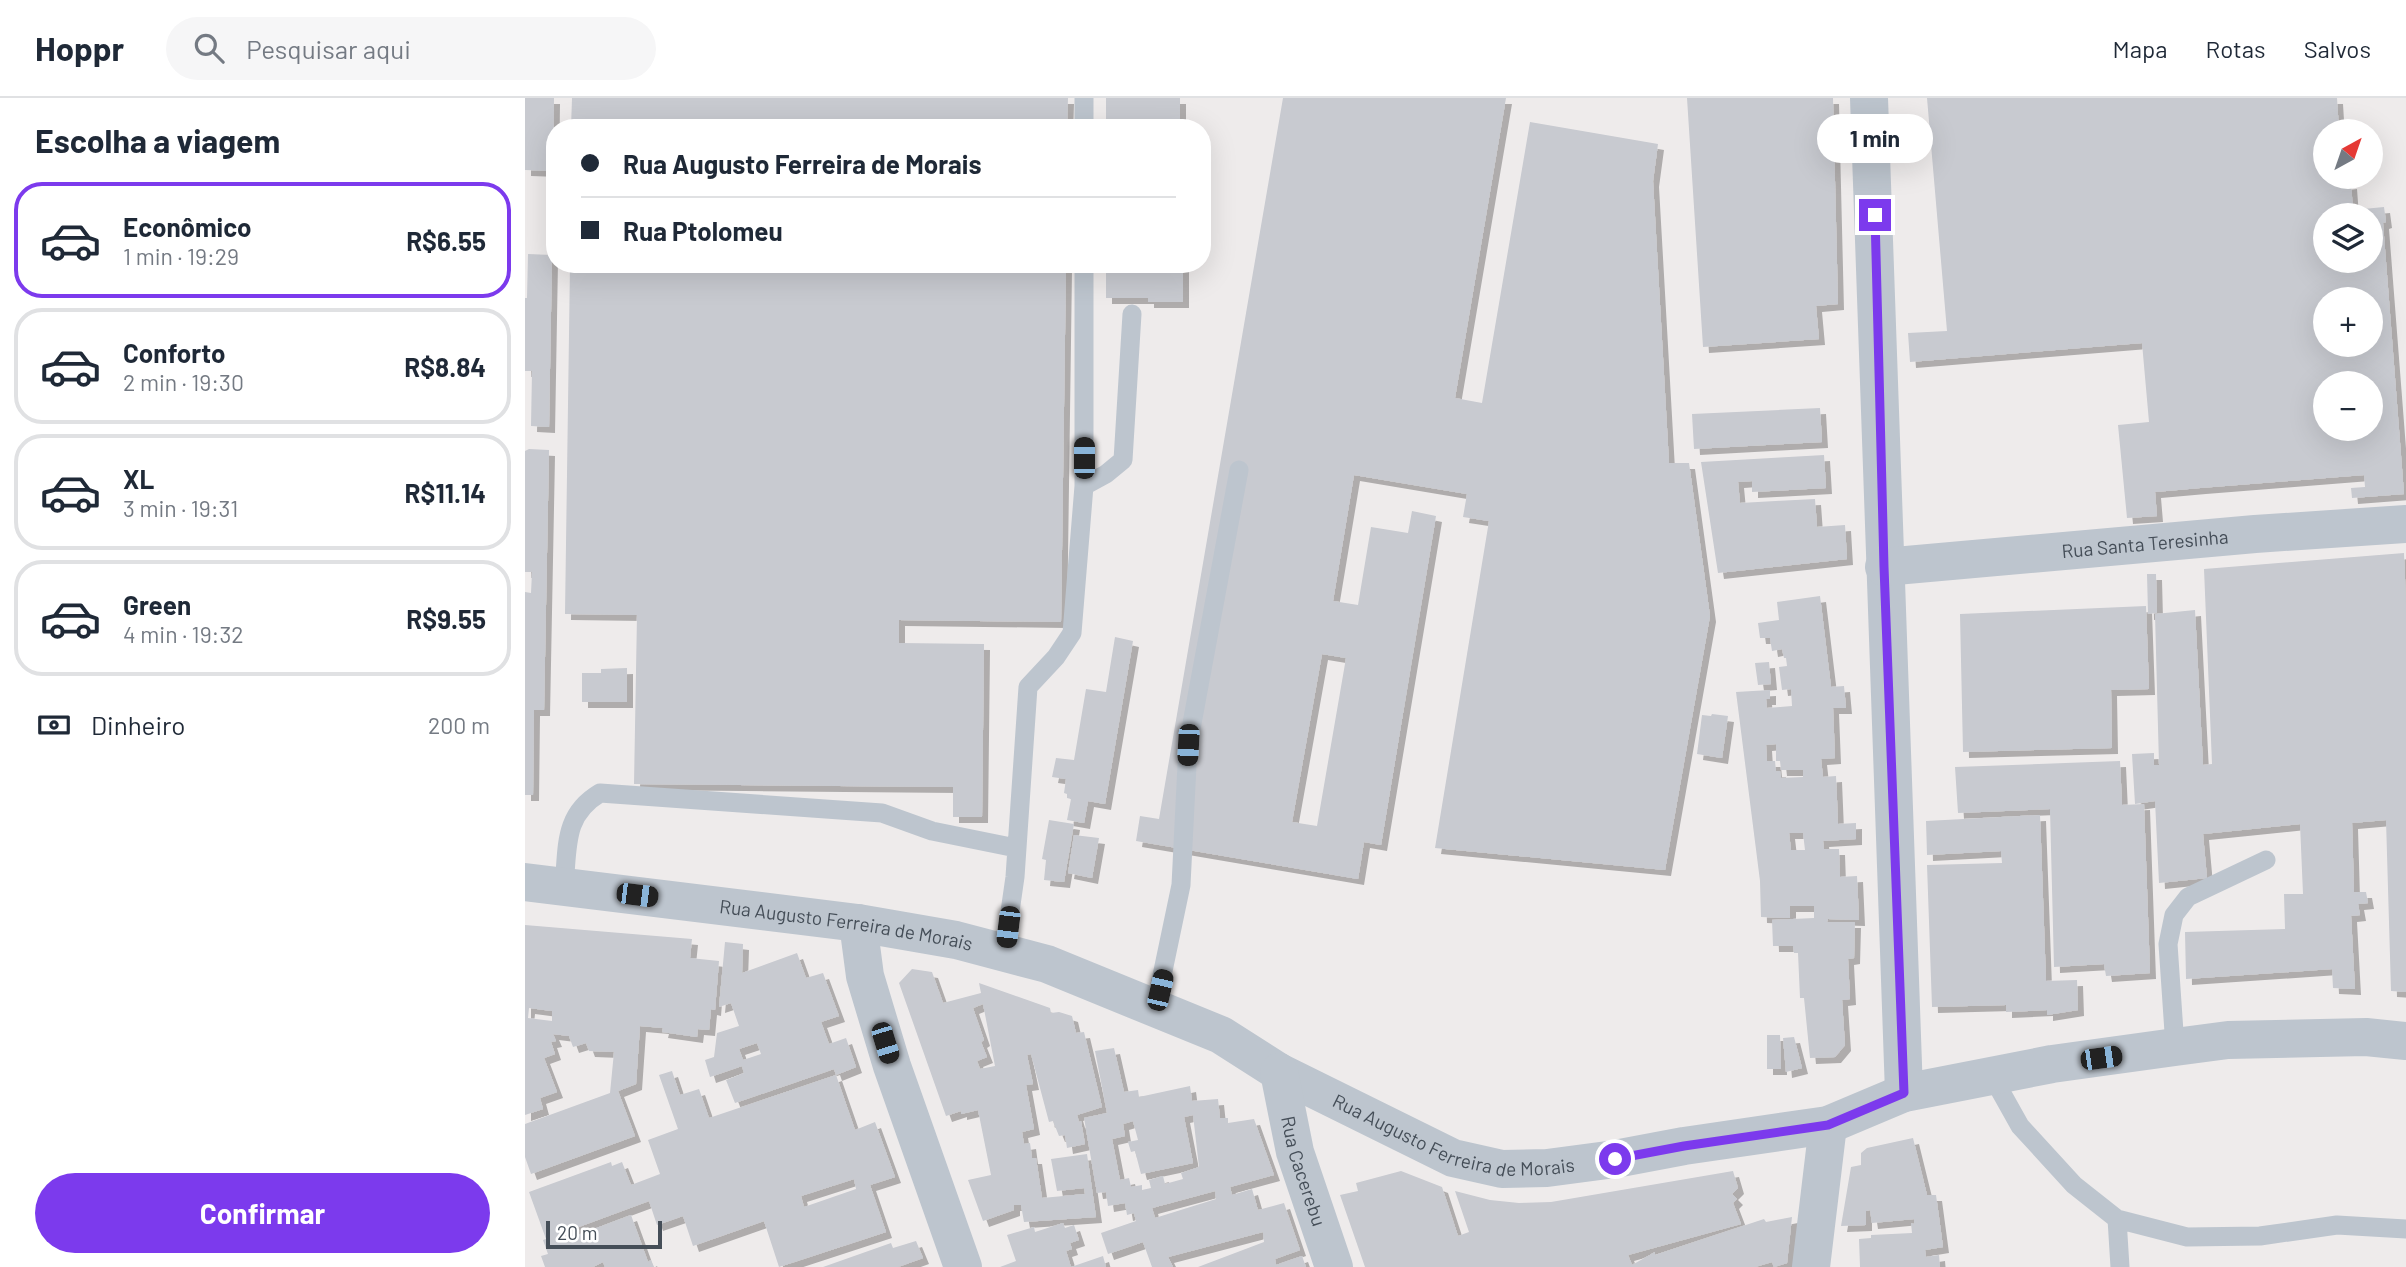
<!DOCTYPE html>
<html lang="pt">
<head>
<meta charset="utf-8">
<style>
	:root { --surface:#fff; --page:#f6f6f7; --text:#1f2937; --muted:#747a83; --line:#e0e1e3; --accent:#7c3aed }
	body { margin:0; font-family:Barlow,sans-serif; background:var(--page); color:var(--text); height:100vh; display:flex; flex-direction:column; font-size:26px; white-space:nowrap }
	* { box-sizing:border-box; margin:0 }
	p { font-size:23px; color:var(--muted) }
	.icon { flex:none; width:38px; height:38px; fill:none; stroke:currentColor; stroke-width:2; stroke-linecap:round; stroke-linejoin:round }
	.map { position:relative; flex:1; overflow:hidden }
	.details { display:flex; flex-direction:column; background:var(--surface); width:525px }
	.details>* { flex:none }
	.hud { position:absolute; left:21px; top:21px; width:665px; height:154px; border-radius:28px; box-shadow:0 7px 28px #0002; display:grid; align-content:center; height:154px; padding:0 35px; background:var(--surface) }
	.needle { width:46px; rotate:40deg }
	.buttons { position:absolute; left:1788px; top:21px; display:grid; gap:14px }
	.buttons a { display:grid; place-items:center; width:70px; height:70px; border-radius:50%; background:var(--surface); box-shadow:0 7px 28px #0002; font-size:35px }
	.scale { position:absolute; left:21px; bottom:18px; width:116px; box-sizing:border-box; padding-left:7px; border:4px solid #454e58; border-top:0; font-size:19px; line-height:24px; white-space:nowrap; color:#454e58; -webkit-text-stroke:5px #fff; paint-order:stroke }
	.end { position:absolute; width:32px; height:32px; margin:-16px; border:9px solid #7c3aed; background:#fff; box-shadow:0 0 0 4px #fff }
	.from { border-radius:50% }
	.bubble { position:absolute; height:49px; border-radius:24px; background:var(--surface); box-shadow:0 7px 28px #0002; font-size:23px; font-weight:700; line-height:49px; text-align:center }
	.car { position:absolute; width:21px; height:42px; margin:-21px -10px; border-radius:9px; box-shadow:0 0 5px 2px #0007; background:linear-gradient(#222 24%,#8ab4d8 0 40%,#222 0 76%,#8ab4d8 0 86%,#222 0) }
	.hud b { display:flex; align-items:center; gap:24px; height:66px; font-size:26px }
	.hud b+b { border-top:2px solid var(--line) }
	.hud i { width:18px; height:18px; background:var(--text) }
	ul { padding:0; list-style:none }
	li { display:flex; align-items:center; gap:21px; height:116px; margin:0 14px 10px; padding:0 21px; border:4px solid var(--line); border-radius:28px }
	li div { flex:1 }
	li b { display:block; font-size:26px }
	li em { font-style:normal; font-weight:700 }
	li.current { border-color:var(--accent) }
	li>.icon { width:63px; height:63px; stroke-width:1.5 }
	h2 { padding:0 35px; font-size:32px; line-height:84px }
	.pay { display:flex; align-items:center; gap:18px; height:77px; padding:0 35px; font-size:26px }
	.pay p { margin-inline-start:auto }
	.primary-button { display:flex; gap:14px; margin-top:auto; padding:14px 35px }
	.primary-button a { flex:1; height:80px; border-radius:42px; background:var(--accent); color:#fff; font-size:28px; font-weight:700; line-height:80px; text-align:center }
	header { display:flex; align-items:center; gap:42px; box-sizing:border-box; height:98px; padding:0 35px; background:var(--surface); border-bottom:2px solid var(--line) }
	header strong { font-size:33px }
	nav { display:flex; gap:38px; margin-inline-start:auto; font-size:24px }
	.search { width:490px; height:63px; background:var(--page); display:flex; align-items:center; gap:18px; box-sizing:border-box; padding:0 24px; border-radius:38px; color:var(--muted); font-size:26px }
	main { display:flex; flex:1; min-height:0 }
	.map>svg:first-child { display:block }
</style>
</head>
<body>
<header>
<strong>Hoppr</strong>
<div class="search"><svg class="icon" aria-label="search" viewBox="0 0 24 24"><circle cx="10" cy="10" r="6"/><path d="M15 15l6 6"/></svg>Pesquisar aqui</div>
<nav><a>Mapa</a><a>Rotas</a><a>Salvos</a></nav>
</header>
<main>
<section class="details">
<h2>Escolha a viagem</h2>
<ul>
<li class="current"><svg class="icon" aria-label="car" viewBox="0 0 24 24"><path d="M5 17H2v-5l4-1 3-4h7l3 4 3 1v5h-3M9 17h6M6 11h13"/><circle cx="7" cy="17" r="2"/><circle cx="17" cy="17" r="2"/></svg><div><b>Econômico</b><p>1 min · 19:29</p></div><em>R$6.55</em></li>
<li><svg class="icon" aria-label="car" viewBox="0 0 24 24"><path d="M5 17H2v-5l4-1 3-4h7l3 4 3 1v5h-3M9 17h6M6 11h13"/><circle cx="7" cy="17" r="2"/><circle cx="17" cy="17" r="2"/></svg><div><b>Conforto</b><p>2 min · 19:30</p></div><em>R$8.84</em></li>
<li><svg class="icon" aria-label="car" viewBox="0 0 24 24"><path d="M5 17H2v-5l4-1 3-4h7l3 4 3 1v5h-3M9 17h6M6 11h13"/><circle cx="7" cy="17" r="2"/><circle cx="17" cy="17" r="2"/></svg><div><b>XL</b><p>3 min · 19:31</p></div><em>R$11.14</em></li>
<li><svg class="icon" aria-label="car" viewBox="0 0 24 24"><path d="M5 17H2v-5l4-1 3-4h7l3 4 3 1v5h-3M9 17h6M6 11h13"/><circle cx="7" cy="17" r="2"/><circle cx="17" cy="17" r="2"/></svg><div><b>Green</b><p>4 min · 19:32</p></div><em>R$9.55</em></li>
</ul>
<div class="pay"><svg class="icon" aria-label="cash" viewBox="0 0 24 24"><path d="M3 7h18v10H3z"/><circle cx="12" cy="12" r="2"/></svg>Dinheiro<p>200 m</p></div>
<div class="primary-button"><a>Confirmar</a></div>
</section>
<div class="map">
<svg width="1881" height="1169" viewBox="0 0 1881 1169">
	<defs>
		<filter id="shadow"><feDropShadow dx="6" dy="6" stdDeviation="0" flood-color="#0004"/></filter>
	</defs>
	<rect width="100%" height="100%" fill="#eeebeb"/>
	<path fill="#c8cad0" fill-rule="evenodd" filter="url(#shadow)" d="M 0,0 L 29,0 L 28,73 L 0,72 Z
		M 47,0 L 543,0 L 542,30 L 46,30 Z
		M 581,0 L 655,0 L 655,30 L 581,30 Z
		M 758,0 L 981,0 L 930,300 L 957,305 L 1005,24 L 1133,46 L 1128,83 L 1144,365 L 1164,365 L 1185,518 L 1140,772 L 910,750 L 964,423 L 938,419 L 942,396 L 829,377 L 808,503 L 833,507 L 846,429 L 883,435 L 887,413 L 911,418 L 856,747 L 839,744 L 833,781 L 611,743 L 615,718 L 634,721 ZM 797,556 L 821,560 L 792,728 L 767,724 Z
		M 1162,0 L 1308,0 L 1313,206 L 1291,208 L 1294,241 L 1178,249 Z
		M 1402,0 L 1812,0 L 1814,33 L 1801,33 L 1801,79 L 1818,79 L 1818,86 L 1826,85 L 1828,112 L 1859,109 L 1861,124 L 1858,125 L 1879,396 L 1827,400 L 1826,390 L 1840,389 L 1839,377 L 1675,390 L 1630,394 L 1632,418 L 1602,420 L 1593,327 L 1624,324 L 1617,245 L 1385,264 L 1383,235 L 1422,233 ZM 1801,117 L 1846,117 L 1846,163 L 1801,163 ZM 1801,201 L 1846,201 L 1846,247 L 1801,247 ZM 1801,285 L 1846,285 L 1846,331 L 1801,331 Z
		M 3,156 L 27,157 L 24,329 L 6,328 L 7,273 L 0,273 L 0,200 L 2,200 Z
		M 45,166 L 541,166 L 536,524 L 374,522 L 374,545 L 459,546 L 457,719 L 428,719 L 428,689 L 109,686 L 112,517 L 40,516 Z
		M 581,166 L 658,166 L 658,204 L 623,204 L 623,200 L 581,200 Z
		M 1295,310 L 1297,344 L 1169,351 L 1167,316 Z
		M 4,351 L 24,352 L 19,612 L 9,612 L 8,697 L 0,697 L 0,494 L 6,495 L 7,474 L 0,474 L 0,353 Z
		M 1299,357 L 1301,390 L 1227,394 L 1227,383 L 1213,384 L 1215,405 L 1290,401 L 1292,429 L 1320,427 L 1322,461 L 1193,475 L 1176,364 Z
		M 1879,455 L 1881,506 L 1881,894 L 1866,893 L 1861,722 L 1827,725 L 1829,794 L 1841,794 L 1843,805 L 1833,806 L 1835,817 L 1826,818 L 1830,891 L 1808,890 L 1807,871 L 1661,881 L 1660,834 L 1760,831 L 1759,796 L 1778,796 L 1775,726 L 1678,736 L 1682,780 L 1634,785 L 1630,703 L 1610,706 L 1607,656 L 1629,655 L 1629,667 L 1634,667 L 1630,516 L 1670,512 L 1678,667 L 1687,666 L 1679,471 Z
		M 1622,476 L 1631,476 L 1632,515 L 1623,516 Z
		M 1295,498 L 1306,589 L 1319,588 L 1321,610 L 1308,610 L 1310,660 L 1296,661 L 1298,679 L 1311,678 L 1313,726 L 1331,725 L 1331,741 L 1298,743 L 1299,751 L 1314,751 L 1315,779 L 1332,778 L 1334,822 L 1303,821 L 1302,824 L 1330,824 L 1329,860 L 1323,861 L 1325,901 L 1317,902 L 1320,947 L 1310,959 L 1285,960 L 1279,900 L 1275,900 L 1273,855 L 1269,855 L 1268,848 L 1248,848 L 1247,822 L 1289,820 L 1289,808 L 1265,808 L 1265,820 L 1236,819 L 1235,783 L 1211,594 L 1245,592 L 1245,601 L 1241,601 L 1242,610 L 1267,608 L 1266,591 L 1257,592 L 1254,569 L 1262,568 L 1261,560 L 1259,560 L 1257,551 L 1247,553 L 1245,540 L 1235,540 L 1233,525 L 1254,522 L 1252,504 ZM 1251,646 L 1251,663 L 1255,663 L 1256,672 L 1278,672 L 1278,679 L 1256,680 L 1255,673 L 1251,673 L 1250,663 L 1242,663 L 1241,647 ZM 1264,735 L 1278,735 L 1280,752 L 1266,752 Z
		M 1621,508 L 1624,591 L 1586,592 L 1587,650 L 1438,654 L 1435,516 Z
		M 590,539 L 608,543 L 580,706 L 563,703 L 559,725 L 542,722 L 546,701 L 542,700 L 542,696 L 539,695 L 541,681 L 527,679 L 531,660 L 549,662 L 561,591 L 581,594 Z
		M 1244,564 L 1246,586 L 1233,587 L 1230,565 Z
		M 102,570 L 102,604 L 57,604 L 57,575 L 76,575 L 76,571 Z
		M 1187,616 L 1203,618 L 1197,660 L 1172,656 L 1177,617 L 1186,618 Z
		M 1595,663 L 1597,707 L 1619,706 L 1625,875 L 1581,878 L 1579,866 L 1529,869 L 1525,711 L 1433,715 L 1430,669 Z
		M 1515,717 L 1521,883 L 1552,882 L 1553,912 L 1522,917 L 1522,912 L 1481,914 L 1481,907 L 1407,909 L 1402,767 L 1477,765 L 1476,753 L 1402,757 L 1401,723 Z
		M 524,722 L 549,726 L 539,784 L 519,782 L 521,762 L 517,761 Z
		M 549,737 L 574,740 L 567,780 L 543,775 Z
		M 0,827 L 167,841 L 165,860 L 194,863 L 190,912 L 186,911 L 184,932 L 173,931 L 172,939 L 137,934 L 138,930 L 115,928 L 111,986 L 93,993 L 110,1038 L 6,1076 L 0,1059 L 0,1026 L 85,995 L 89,954 L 64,953 L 61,945 L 48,949 L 44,938 L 28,936 L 31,943 L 26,944 L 30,956 L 19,960 L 32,994 L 15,1000 L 18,1011 L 0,1017 ZM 4,910 L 27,913 L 27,923 L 3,920 Z
		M 200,844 L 218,846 L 217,875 L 272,855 L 281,880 L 298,875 L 314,918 L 296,924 L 304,946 L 321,940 L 331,969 L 311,977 L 330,1032 L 350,1024 L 370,1079 L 345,1087 L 361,1134 L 254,1169 L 239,1123 L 168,1148 L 158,1118 L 132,1127 L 124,1103 L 51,1130 L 53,1137 L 106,1117 L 123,1164 L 126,1162 L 129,1169 L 80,1169 L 78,1164 L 68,1169 L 20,1169 L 16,1158 L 23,1156 L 18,1142 L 21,1141 L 4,1094 L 86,1064 L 87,1068 L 97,1064 L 106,1087 L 135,1076 L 123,1042 L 153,1031 L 134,977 L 147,973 L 155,997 L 174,991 L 184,1020 L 311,977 L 309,971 L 210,1005 L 201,982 L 219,975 L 217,968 L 185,979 L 180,962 L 189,959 L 192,935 L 214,928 L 206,905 L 194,909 ZM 232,945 L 236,956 L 218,962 L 214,951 ZM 329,1081 L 331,1091 L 279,1109 L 276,1098 Z
		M 387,871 L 407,874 L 418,905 L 456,895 L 454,885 L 525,910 L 526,915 L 534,914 L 547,918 L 551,935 L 559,934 L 577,1009 L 552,1017 L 554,1024 L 556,1023 L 560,1046 L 542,1050 L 540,1037 L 534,1038 L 528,1023 L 524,1024 L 506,956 L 502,957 L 508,986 L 501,987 L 509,1031 L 497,1034 L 499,1046 L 505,1045 L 507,1060 L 511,1060 L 517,1100 L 560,1096 L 559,1090 L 532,1093 L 526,1061 L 562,1056 L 571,1119 L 499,1124 L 496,1107 L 489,1107 L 489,1112 L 458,1123 L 443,1082 L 466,1077 L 453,1012 L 436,1016 L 436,1013 L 421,1018 L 374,885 ZM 458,906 L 470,968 L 455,971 L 452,963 L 462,959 L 456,944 L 459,942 L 448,910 Z
		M 1242,937 L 1255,937 L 1256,971 L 1242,971 Z
		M 1269,939 L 1277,970 L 1261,974 L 1258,940 Z
		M 589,950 L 599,994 L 613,992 L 614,999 L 665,988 L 667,1003 L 693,1001 L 695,1020 L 703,1020 L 703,1025 L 729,1021 L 749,1077 L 705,1089 L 707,1097 L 727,1091 L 733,1112 L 759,1105 L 775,1152 L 750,1161 L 751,1167 L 777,1158 L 781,1169 L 673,1169 L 739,1144 L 738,1134 L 643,1159 L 648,1169 L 627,1169 L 618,1144 L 583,1156 L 576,1135 L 611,1123 L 609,1115 L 602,1117 L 600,1105 L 583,1108 L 581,1094 L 572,1095 L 559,1020 L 582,1015 L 570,953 ZM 668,1017 L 674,1069 L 656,1075 L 658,1081 L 640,1086 L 638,1078 L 624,1082 L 626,1090 L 617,1092 L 617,1087 L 606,1089 L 604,1080 L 595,1082 L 587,1041 L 600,1038 L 598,1026 L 608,1023 L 613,1042 L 603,1044 L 606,1054 L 610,1053 L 616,1076 L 668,1065 L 659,1019 ZM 690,1093 L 691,1101 L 630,1120 L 627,1110 Z
		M 1388,1040 L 1402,1097 L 1411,1097 L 1418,1149 L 1400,1152 L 1401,1159 L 1414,1157 L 1415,1169 L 1335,1169 L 1334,1141 L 1346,1140 L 1346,1137 L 1387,1135 L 1386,1125 L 1389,1126 L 1389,1121 L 1347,1125 L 1345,1112 L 1341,1113 L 1341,1127 L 1316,1128 L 1326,1069 L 1336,1067 L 1336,1055 L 1342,1050 Z
		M 876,1073 L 917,1089 L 933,1138 L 944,1134 L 930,1093 L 965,1102 L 994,1105 L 1026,1104 L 1208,1073 L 1213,1090 L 1207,1096 L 1212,1101 L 1208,1105 L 1216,1126 L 1103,1157 L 1107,1167 L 1130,1154 L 1130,1157 L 1239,1121 L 1241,1124 L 1267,1119 L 1262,1165 L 1249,1169 L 1247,1164 L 1230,1169 L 840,1169 L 815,1097 L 833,1093 L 831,1085 Z
		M 538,1125 L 540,1130 L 549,1127 L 554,1142 L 545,1145 L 547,1151 L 541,1153 L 546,1169 L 578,1158 L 581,1169 L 475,1169 L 491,1163 L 482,1137 L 509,1129 L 510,1134 Z
		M 391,1143 L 398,1160 L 373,1169 L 298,1169 L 366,1145 L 368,1150 Z"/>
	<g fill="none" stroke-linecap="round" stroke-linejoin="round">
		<path stroke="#bdc5ce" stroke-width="19" d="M 559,0 L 559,30
			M 559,166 L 559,388
			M 39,788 C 43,749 38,717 75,695 L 357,715 L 407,733 L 491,750
			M 479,855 L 490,779 L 503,589 L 531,559 L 547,535 L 559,388 L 581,376 L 598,362 L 607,216
			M 630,911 L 656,787 L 663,647 L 714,372
			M 1650,949 L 1643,846 L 1649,817 L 1663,799 L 1741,762
			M 1467,978 L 1495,1028 L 1549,1087 L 1592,1121 L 1662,1139 L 1735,1138 L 1812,1127 L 1881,1131
			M 1592,1121 L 1595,1169"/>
		<g stroke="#bdc5ce" stroke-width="38">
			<path d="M 1344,0 L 1379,995"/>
			<path id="s1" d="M 1359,469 L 1730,436 L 1881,426"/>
			<path id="s2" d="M 0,784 L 333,825 L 431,842 L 522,866 L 696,937 L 754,974 L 928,1060 L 977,1071 L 1022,1070 L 1090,1061 L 1159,1048 L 1303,1027 L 1379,995 L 1527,966 L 1650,949 L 1703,942 L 1841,939 L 1881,943"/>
			<path d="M 333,825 L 340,878 L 367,968 L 438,1169"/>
			<path id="s3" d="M 754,974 L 770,1054 L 809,1169"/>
			<path d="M 1286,1169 L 1303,1027"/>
		</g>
	</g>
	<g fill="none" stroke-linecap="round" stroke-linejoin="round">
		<path stroke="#7c3aed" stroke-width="9" d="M 1090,1061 L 1159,1048 L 1303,1027 L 1379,995 L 1359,469 L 1350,117"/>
	</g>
	<g text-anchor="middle" stroke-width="6" stroke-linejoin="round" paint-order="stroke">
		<g font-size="19" fill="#454e58" stroke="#fff">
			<text dy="7" stroke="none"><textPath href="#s1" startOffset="262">Rua Santa Teresinha</textPath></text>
			<text dy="7" stroke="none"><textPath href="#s2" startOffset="324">Rua Augusto Ferreira de Morais</textPath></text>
			<text dy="7" stroke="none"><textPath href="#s2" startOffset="975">Rua Augusto Ferreira de Morais</textPath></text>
			<text dy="7" stroke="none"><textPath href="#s3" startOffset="102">Rua Cacerebu</textPath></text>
		</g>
	</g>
</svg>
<div class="buttons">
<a><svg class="needle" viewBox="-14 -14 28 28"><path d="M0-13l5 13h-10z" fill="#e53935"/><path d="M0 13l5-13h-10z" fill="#747a83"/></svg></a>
<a><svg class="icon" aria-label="layers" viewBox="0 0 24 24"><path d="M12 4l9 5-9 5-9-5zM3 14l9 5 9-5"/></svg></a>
<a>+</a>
<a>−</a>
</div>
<div class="scale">20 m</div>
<i class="end from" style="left:1090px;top:1061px"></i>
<i class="end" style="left:1350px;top:117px"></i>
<div class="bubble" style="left:1292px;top:16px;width:116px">1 min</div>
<i class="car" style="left:559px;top:360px;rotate:0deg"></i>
<i class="car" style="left:663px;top:647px;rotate:183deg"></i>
<i class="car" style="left:112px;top:797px;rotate:97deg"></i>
<i class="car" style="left:483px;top:829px;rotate:187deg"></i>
<i class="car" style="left:635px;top:892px;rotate:13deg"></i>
<i class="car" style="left:360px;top:945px;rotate:163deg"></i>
<i class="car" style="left:1576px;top:960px;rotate:82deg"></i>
<div class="hud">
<b><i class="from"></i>Rua Augusto Ferreira de Morais</b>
<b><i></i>Rua Ptolomeu</b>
</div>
</div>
</main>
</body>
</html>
